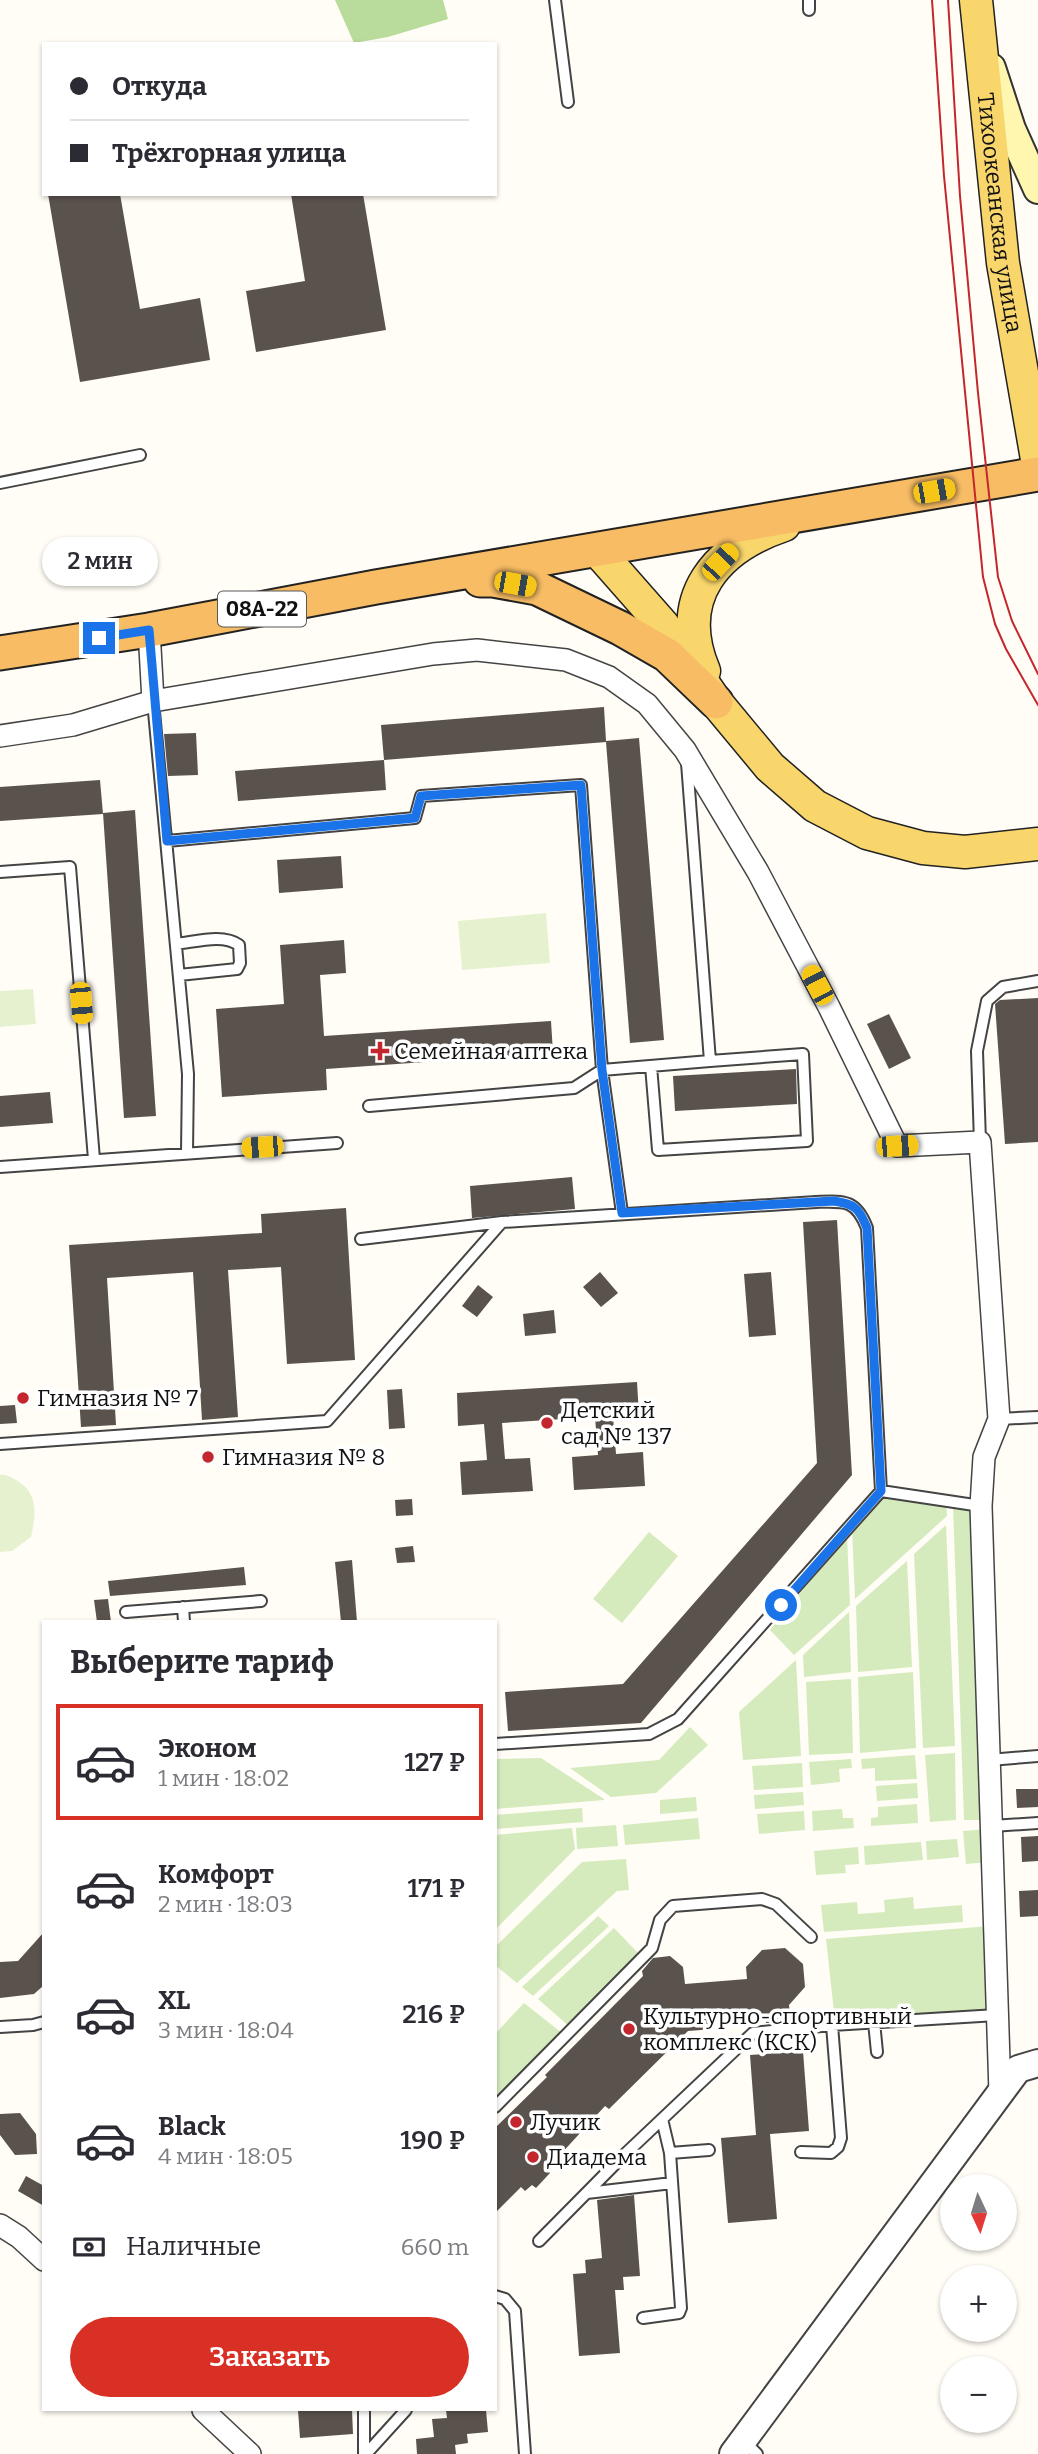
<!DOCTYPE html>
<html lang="ru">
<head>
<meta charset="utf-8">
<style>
	:root { --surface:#fff; --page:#f2f2f3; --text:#2b2b33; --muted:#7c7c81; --line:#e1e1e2; --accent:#d93025 }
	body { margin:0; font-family:Bitter,serif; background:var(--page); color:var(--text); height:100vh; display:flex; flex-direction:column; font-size:26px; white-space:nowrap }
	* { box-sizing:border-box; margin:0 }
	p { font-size:23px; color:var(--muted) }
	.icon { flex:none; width:38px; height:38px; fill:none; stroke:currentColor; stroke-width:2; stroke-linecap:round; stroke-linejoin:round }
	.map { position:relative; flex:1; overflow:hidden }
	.side { position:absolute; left:42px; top:1620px; width:455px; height:791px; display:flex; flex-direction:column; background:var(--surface); border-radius:0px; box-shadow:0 2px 5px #0004 }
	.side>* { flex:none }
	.hud { position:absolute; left:42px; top:42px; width:455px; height:154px; border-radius:0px; box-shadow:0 2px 5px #0004; display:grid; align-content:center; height:154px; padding:0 28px; background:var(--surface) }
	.needle { width:46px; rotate:176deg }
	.controls { position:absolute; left:940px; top:2174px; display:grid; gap:14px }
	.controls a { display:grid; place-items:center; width:77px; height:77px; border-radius:50%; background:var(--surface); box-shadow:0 2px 5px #0004; font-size:35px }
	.end { position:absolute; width:32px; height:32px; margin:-16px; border:9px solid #1a73e8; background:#fff; box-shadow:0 0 0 4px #fff }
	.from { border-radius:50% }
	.bubble { position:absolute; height:49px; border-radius:24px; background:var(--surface); box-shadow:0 2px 5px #0004; font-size:23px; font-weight:600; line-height:49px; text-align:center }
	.car { position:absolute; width:21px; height:42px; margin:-21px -10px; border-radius:9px; box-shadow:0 0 5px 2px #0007; background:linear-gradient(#f5c518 24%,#345 0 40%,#f5c518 0 76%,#345 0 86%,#f5c518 0) }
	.hud b { display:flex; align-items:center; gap:24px; height:66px; font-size:26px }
	.hud b+b { border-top:2px solid var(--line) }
	.hud i { width:18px; height:18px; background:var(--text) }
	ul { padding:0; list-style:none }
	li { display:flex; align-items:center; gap:21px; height:116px; margin:0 14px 10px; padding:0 14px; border:4px solid transparent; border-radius:0px }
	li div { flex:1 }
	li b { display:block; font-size:26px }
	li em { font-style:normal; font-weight:600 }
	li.selected { border-color:var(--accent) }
	li>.icon { width:63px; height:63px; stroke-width:1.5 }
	h2 { padding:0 28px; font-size:32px; line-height:84px }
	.pay { display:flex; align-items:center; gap:18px; height:77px; padding:0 28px; font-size:26px }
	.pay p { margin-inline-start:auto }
	.action { display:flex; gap:14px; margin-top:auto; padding:14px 28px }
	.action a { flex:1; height:80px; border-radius:42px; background:var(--accent); color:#fff; font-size:28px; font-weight:600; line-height:80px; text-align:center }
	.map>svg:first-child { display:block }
</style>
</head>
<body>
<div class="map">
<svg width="1038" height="2454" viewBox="0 0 1038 2454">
	<rect width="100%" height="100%" fill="#fffdf5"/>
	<path fill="#d5ebbd" d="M 883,1493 L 946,1503 L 947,1516 L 855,1599 L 852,1529 Z
		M 953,1505 L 978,1509 L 988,1820 L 964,1820 Z
		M 946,1525 L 955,1746 L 923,1748 L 914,1554 Z
		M 649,1532 L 678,1556 L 622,1623 L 593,1599 Z
		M 847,1536 L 850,1605 L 794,1655 L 770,1630 Z
		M 907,1561 L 912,1667 L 858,1672 L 856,1606 Z
		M 849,1612 L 851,1672 L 804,1677 L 803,1655 Z
		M 796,1660 L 801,1756 L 743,1760 L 739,1712 Z
		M 913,1672 L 916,1748 L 860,1753 L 858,1677 Z
		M 851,1679 L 853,1753 L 809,1755 L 806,1682 Z
		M 690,1727 L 708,1745 L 656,1793 L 611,1797 L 570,1768 L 659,1760 Z
		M 955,1753 L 956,1820 L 930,1822 L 925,1755 Z
		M 915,1755 L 917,1779 L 875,1781 L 875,1768 L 862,1769 L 861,1759 Z
		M 541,1758 L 604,1799 L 604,1800 L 495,1809 L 495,1759 Z
		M 851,1759 L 852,1768 L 839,1769 L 840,1782 L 811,1785 L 809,1762 Z
		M 802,1763 L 803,1787 L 754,1790 L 752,1766 Z
		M 917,1783 L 918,1798 L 877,1801 L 876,1786 Z
		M 803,1792 L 804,1805 L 755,1809 L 754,1795 Z
		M 696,1797 L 697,1811 L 660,1814 L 660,1800 Z
		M 917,1804 L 918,1823 L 871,1826 L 871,1818 L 878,1817 L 878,1807 Z
		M 582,1808 L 583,1822 L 495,1829 L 495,1815 Z
		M 842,1809 L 843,1818 L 853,1818 L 854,1828 L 813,1831 L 812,1811 Z
		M 804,1811 L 805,1830 L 759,1834 L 757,1814 Z
		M 698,1818 L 700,1839 L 625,1845 L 623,1825 Z
		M 616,1825 L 618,1846 L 577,1849 L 576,1828 Z
		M 572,1828 L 575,1849 L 495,1930 L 495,1835 Z
		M 988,1829 L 989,1862 L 966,1864 L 963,1831 Z
		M 957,1839 L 959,1857 L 927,1860 L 926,1841 Z
		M 921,1842 L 923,1860 L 865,1865 L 864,1846 Z
		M 858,1847 L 859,1864 L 845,1865 L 846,1873 L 816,1875 L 814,1851 Z
		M 626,1859 L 629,1890 L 617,1891 L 517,1983 L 495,1965 L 495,1947 L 582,1862 Z
		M 913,1897 L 914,1909 L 962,1905 L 963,1922 L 824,1932 L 821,1905 L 857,1902 L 858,1914 L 885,1912 L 884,1900 Z
		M 598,1916 L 609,1926 L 533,1996 L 522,1987 Z
		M 991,1926 L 993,2012 L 835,2021 L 826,1939 Z
		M 614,1928 L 641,1956 L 571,2028 L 538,1999 Z
		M 524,2003 L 562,2033 L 495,2101 L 495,2034 Z"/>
	<path fill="#b9dc9c" d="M 335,0 L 443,0 L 448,19 L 388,37 L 354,43 Z"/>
	<path fill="#e6f2cf" d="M 546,913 L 550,963 L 462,970 L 458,921 Z
		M 33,989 L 36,1024 L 0,1027 L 0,991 Z
		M 0,1475 C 7,1474 10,1477 16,1480 C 39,1493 36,1514 31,1537 L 12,1551 L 0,1552 Z"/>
	<path fill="#5a524d" d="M 48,194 L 120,194 L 140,309 L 200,298 L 210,360 L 80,382 Z
		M 291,194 L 363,194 L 386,330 L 256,352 L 246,291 L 305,281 Z
		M 604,707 L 606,741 L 639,738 L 664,1040 L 630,1043 L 606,742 L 384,760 L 381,725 Z
		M 196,733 L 198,775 L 168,776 L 164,734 Z
		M 384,760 L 386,790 L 238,801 L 235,771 Z
		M 100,780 L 103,814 L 0,821 L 0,787 Z
		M 135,810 L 156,1116 L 124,1118 L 103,813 Z
		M 341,856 L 343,888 L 279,893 L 277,860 Z
		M 344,940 L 346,973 L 320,975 L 324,1036 L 551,1021 L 553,1053 L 326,1069 L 327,1090 L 222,1097 L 216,1009 L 284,1004 L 280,945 Z
		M 1038,998 L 1038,1142 L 1005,1144 L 995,1004 L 1000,1000 Z
		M 889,1014 L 911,1058 L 889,1069 L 867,1024 Z
		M 796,1069 L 797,1104 L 675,1111 L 673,1076 Z
		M 50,1092 L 53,1123 L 0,1127 L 0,1096 Z
		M 572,1177 L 575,1209 L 472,1218 L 470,1186 Z
		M 346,1208 L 355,1360 L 287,1364 L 281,1267 L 228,1270 L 238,1417 L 202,1420 L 193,1272 L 107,1278 L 116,1425 L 81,1427 L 69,1245 L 262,1233 L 261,1214 Z
		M 837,1220 L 852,1475 L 641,1723 L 508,1731 L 505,1692 L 623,1684 L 817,1463 L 803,1222 Z
		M 600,1272 L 618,1293 L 601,1307 L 583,1287 Z
		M 771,1272 L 776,1335 L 749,1337 L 744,1274 Z
		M 478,1285 L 493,1297 L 477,1317 L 462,1306 Z
		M 554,1310 L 556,1333 L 525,1336 L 523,1314 Z
		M 637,1382 L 639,1415 L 613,1416 L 616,1454 L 643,1452 L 645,1486 L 574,1490 L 572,1457 L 598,1455 L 595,1417 L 502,1423 L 505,1459 L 530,1458 L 533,1491 L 462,1495 L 460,1462 L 487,1460 L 484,1424 L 458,1426 L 457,1393 Z
		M 402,1389 L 405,1428 L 389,1429 L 387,1390 Z
		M 15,1405 L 17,1423 L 0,1424 L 0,1406 Z
		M 412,1499 L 413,1515 L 396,1516 L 395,1500 Z
		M 413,1546 L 415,1562 L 397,1563 L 395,1548 Z
		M 352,1560 L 357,1622 L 341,1622 L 335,1562 Z
		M 244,1567 L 246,1585 L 110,1596 L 108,1581 Z
		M 108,1599 L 111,1622 L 97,1622 L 94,1600 Z
		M 1016,1789 L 1038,1789 L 1038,1807 L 1017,1808 Z
		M 1038,1836 L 1038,1861 L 1022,1862 L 1021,1837 Z
		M 1038,1890 L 1038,1916 L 1020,1917 L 1019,1891 Z
		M 44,1932 L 44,1985 L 34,1994 L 0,1998 L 0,1962 L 18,1961 Z
		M 785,1948 L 803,1964 L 805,1987 L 789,2005 L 790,2014 L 781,2014 L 782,2022 L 766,2023 L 765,2016 L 713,2021 L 714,2029 L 688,2031 L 609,2109 L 605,2106 L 547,2169 L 550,2173 L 536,2188 L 532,2185 L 525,2191 L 521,2187 L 495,2213 L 495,2128 L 547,2077 L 545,2075 L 643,1976 L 642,1971 L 653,1958 L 670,1956 L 683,1967 L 685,1984 L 747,1979 L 746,1967 L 762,1950 Z
		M 803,2051 L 809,2131 L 770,2134 L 777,2219 L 728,2223 L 721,2138 L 756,2135 L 750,2055 Z
		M 20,2113 L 36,2134 L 37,2154 L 15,2155 L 0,2135 L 0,2114 Z
		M 26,2176 L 44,2186 L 44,2206 L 18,2191 Z
		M 634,2195 L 640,2276 L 623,2277 L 624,2290 L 615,2290 L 620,2353 L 579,2356 L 573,2274 L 586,2273 L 585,2260 L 602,2258 L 597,2200 Z
		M 298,2410 L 352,2410 L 353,2434 L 300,2438 Z
		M 446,2410 L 486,2410 L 488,2432 L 467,2434 L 468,2443 L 455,2445 L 456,2454 L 417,2454 L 416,2439 L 434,2437 L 432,2419 L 447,2418 Z"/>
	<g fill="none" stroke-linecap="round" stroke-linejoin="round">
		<g stroke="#444" stroke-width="14">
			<path id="service" d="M 555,0 L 568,102
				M 809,0 L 809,10
				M 0,483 L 140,455
				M 153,701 L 188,1074 L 187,1152
				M 167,841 L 415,818 L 421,796 L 581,785 L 602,1070 L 622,1213
				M 0,872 L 70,867 L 94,1159
				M 176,944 C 195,942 223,933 239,945 L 240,963 L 237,969 L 179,975
				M 651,1066 L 658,1150 L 807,1141 L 803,1054 L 710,1061
				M 369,1106 L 574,1088 L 602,1070 L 710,1061 L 687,763
				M 980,1142 L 977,1051 L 987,1001 L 1003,987 L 1038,981
				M 0,1167 L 337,1143
				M 361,1239 L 502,1222 L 816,1202 C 844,1201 856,1199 867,1228 L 881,1491 L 678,1719 L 649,1734 L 495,1744
				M 999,1419 L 1038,1417
				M 0,1444 L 327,1421 L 502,1222
				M 881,1491 L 981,1506
				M 183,1607 L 184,1622
				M 126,1612 L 261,1601
				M 989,1760 L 1038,1756
				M 992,1826 L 1038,1823
				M 874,2022 L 877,2052
				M 0,2027 L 33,2025 L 44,2022
				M 495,2107 L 652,1948 L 660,1920 L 673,1906 L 762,1899 L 776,1904 L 811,1937
				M 801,2152 L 831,2153 L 838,2147 L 841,2138 L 832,2025
				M 670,2153 L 709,2150
				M 587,2193 L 672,2183
				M 539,2241 L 623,2156 L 753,2033 L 832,2025 L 997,2015
				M 495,2296 L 505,2299 L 515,2311 L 525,2454
				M 643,2318 L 679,2313 L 681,2308 L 670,2153 L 662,2119
				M 364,2410 L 364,2454
				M 743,2440 L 757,2454
				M 366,2454 L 406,2410"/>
		</g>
		<g stroke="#444" stroke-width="24">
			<path id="minor" d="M 149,630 L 153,701
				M 0,736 L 73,725 L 153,701 L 433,654 L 477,650 L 566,660 L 609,677 L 647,704 L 685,750 L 758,872 L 829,1007 L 897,1146 L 980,1142 L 999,1419 L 984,1457 L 981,1506 L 1000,2093
				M 0,2225 L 19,2237 L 44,2260
				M 203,2410 L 250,2454"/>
		</g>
		<g stroke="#444" stroke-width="30">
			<path id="tertiary" d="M 733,2454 L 1018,2069 L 1038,2063"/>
		</g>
		<g stroke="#333" stroke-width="32">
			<path id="secondary" d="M 991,68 L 1011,129 L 1038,189"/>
		</g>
		<g stroke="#222" stroke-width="35">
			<g id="primary">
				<path id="s1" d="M 976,0 L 1003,263 L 1038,465"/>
				<path d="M 597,550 L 663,625 L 716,702 L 770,767 L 815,806 L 867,833 L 923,848 L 965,852 L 1038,844"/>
				<path d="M 704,671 C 673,597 716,548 784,525"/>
			</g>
		</g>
		<g stroke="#222" stroke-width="37">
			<path id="trunk" d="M 480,580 L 493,580 L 537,588 L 620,628 L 667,655 L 716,702
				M 0,653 L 149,630 L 376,587 L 1038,474"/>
		</g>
		<use href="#service" stroke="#fff" stroke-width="10"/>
		<use href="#minor" stroke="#fff" stroke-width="21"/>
		<use href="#tertiary" stroke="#fff" stroke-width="26"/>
		<use href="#secondary" stroke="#fff6b0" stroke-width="28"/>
		<use href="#primary" stroke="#f9d66b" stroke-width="32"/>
		<use href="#trunk" stroke="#f7bc64" stroke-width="33"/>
		<path stroke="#c4262e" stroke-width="2" d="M 932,0 L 944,176 L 983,577 L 995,624 L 1006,649 L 1038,705
			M 948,0 L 960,196 L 978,393 L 998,577 L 1012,621 L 1038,674"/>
	</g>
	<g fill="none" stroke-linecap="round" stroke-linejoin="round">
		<path stroke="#1a73e8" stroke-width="9" d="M 99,638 L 149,630 L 167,841 L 415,818 L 421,796 L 581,785 L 602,1070 L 622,1213 L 834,1201 C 855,1204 859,1208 867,1228 L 881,1491 L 781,1605"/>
	</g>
	<g fill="#c4262e" stroke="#fff" stroke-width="2.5">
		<path d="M376.5 1040.5h7v7h7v7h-7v7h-7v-7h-7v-7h7z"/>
		<circle cx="23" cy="1398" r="7"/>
		<circle cx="547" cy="1423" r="7"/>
		<circle cx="208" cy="1457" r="7"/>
		<circle cx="629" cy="2029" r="7"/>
		<circle cx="516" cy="2122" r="7"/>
		<circle cx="533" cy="2157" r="7"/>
	</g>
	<g text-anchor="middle" stroke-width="7" stroke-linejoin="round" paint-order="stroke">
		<rect fill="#fff" stroke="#585858" stroke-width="2" x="218" y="591.5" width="88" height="35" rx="5"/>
		<g font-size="21" font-weight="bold" fill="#111">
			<text x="262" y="616">08А-22</text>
		</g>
		<g font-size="23" fill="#111" stroke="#fff">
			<text dy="8" stroke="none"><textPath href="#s1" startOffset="214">Тихоокеанская улица</textPath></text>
		</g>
		<g font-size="23" fill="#111" stroke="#fff" text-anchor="start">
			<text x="394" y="1059">Семейная аптека</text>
			<text x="37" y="1406">Гимназия № 7</text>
			<text x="561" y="1418">Детский<tspan x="561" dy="26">сад № 137</tspan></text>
			<text x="222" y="1465">Гимназия № 8</text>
			<text x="643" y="2024">Культурно-спортивный<tspan x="643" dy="26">комплекс (КСК)</tspan></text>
			<text x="530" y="2130">Лучик</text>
			<text x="547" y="2165">Диадема</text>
		</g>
	</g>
</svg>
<div class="controls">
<a><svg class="needle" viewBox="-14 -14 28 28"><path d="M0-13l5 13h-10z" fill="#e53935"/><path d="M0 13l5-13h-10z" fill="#7c7c81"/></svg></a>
<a>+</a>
<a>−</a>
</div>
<i class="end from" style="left:781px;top:1605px"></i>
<i class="end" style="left:99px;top:638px"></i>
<div class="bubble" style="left:42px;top:537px;width:116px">2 мин</div>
<i class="car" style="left:934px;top:491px;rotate:80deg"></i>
<i class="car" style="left:720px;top:562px;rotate:43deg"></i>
<i class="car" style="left:515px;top:584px;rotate:100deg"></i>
<i class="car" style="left:817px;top:985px;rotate:332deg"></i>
<i class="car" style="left:81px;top:1003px;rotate:175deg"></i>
<i class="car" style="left:897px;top:1146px;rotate:87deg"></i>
<i class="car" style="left:262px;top:1147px;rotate:266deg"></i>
<div class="hud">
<b><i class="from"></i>Откуда</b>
<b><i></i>Трёхгорная улица</b>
</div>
<section class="side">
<h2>Выберите тариф</h2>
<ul>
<li class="selected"><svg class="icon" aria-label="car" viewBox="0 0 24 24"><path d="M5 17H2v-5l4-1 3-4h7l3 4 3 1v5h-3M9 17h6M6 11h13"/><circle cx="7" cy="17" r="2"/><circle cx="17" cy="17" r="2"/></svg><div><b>Эконом</b><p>1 мин · 18:02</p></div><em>127 ₽</em></li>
<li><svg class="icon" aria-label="car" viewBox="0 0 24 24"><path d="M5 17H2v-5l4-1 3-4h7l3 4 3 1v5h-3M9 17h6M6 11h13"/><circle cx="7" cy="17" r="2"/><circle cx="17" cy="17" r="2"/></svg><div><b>Комфорт</b><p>2 мин · 18:03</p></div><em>171 ₽</em></li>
<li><svg class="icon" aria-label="car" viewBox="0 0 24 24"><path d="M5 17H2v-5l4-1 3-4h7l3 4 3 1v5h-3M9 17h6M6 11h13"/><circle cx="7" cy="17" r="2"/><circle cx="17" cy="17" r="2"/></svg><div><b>XL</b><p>3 мин · 18:04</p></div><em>216 ₽</em></li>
<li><svg class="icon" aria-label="car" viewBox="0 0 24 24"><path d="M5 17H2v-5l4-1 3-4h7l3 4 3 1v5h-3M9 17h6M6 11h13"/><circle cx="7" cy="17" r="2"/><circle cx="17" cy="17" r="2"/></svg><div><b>Black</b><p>4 мин · 18:05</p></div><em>190 ₽</em></li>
</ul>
<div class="pay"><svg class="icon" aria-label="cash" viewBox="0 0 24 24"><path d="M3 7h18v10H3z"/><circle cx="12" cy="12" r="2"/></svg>Наличные<p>660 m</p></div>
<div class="action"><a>Заказать</a></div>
</section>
</div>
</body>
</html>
